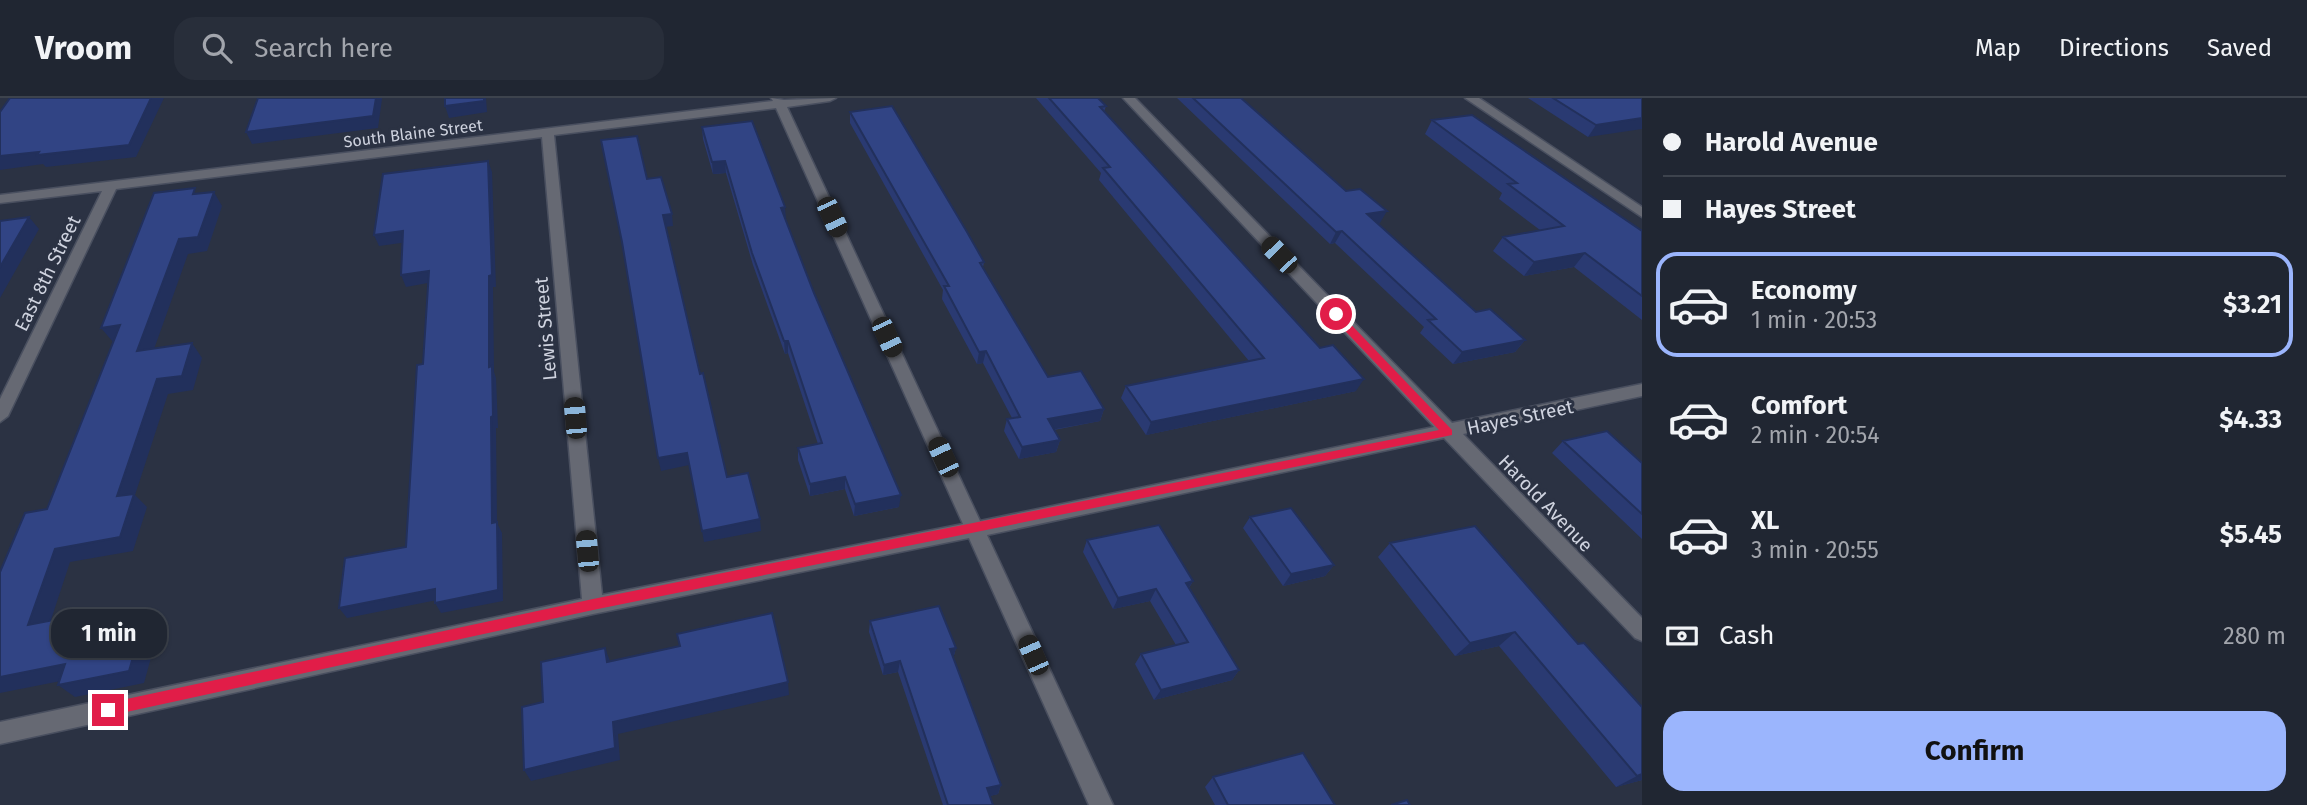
<!DOCTYPE html>
<html lang="en">
<head>
<meta charset="utf-8">
<style>
	:root { --surface:#202632; --page:#282e3a; --text:#f1f3f6; --muted:#a2a5ac; --line:#3d434d; --accent:#9bb5fd }
	body { margin:0; font-family:"Fira Sans",sans-serif; background:var(--page); color:var(--text); height:100vh; display:flex; flex-direction:column; font-size:26px; white-space:nowrap }
	* { box-sizing:border-box; margin:0 }
	p { font-size:23px; color:var(--muted) }
	.icon { flex:none; width:38px; height:38px; fill:none; stroke:currentColor; stroke-width:2; stroke-linecap:round; stroke-linejoin:round }
	.map { position:relative; flex:1; overflow:hidden }
	.details { display:flex; flex-direction:column; background:var(--surface); width:665px }
	.details>* { flex:none }
	.top-card { display:grid; align-content:center; height:154px; padding:0 21px; background:var(--surface) }
	.end { position:absolute; width:32px; height:32px; margin:-16px; border:9px solid #e11d48; background:#fff; box-shadow:0 0 0 4px #fff }
	.from { border-radius:50% }
	.bubble { position:absolute; height:49px; border-radius:21px; background:var(--surface); box-shadow:0 2px 5px #0004,0 0 0 2px var(--line); font-size:23px; font-weight:700; line-height:49px; text-align:center }
	.car { position:absolute; width:21px; height:42px; margin:-21px -10px; border-radius:9px; box-shadow:0 0 5px 2px #0007; background:linear-gradient(#222 24%,#8ab4d8 0 40%,#222 0 76%,#8ab4d8 0 86%,#222 0) }
	.top-card b { display:flex; align-items:center; gap:24px; height:66px; font-size:26px }
	.top-card b+b { border-top:2px solid var(--line) }
	.top-card i { width:18px; height:18px; background:var(--text) }
	ul { padding:0; list-style:none }
	li { display:flex; align-items:center; gap:21px; height:105px; margin:0 14px 10px; padding:0 7px; border:4px solid transparent; border-radius:21px }
	li div { flex:1 }
	li b { display:block; font-size:26px }
	li em { font-style:normal; font-weight:700 }
	li.on { border-color:var(--accent) }
	li>.icon { width:63px; height:63px; stroke-width:1.5 }
	.pay { display:flex; align-items:center; gap:18px; height:77px; padding:0 21px; font-size:26px }
	.pay p { margin-inline-start:auto }
	.button { display:flex; gap:14px; margin-top:auto; padding:14px 21px }
	.button a { flex:1; height:80px; border-radius:21px; background:var(--accent); color:#111; font-size:28px; font-weight:700; line-height:80px; text-align:center }
	header { display:flex; align-items:center; gap:42px; box-sizing:border-box; height:98px; padding:0 35px; background:var(--surface); border-bottom:2px solid var(--line) }
	header strong { font-size:33px }
	nav { display:flex; gap:38px; margin-inline-start:auto; font-size:24px }
	.search { width:490px; height:63px; background:var(--page); display:flex; align-items:center; gap:18px; box-sizing:border-box; padding:0 24px; border-radius:21px; color:var(--muted); font-size:26px }
	main { display:flex; flex:1; min-height:0 }
	.map>svg:first-child { display:block }
</style>
</head>
<body>
<header>
<strong>Vroom</strong>
<div class="search"><svg class="icon" aria-label="search" viewBox="0 0 24 24"><circle cx="10" cy="10" r="6"/><path d="M15 15l6 6"/></svg>Search here</div>
<nav><a>Map</a><a>Directions</a><a>Saved</a></nav>
</header>
<main>
<div class="map">
<svg width="1642" height="707" viewBox="0 0 1642 707">
	<rect width="100%" height="100%" fill="#2b3243"/>
	<g fill="none" stroke-linecap="round" stroke-linejoin="round">
		<g stroke="#494f5f" stroke-width="3">
			<path id="minor" d="M 771,0 L 784,2 L 836,0 L 830,3 L 787,9 L 980,423 L 1434,329 L 1123,0 L 1135,0 L 1452,325 L 1642,286 L 1642,298 L 1463,336 L 1642,520 L 1642,543 L 1635,540 L 1444,340 L 987,437 L 1113,707 L 1089,707 L 969,440 L 593,516 L 0,646 L 0,624 L 582,501 L 542,39 L 116,91 L 8,318 L 0,324 L 0,301 L 102,93 L 0,105 L 0,97 L 773,3 ZM 776,10 L 963,426 L 602,497 L 554,37 Z
				M 1465,0 L 1479,0 L 1642,109 L 1642,119 Z"/>
		</g>
		<use href="#minor" fill="#666973" fill-rule="evenodd"/>
	</g>
	<path fill="#2a3a72" d="M 1036,0 L 1098,0 L 1106,8 L 1104,14 L 1356,293 L 1146,337 L 1121,300 L 1126,288 L 1249,263 L 1099,82 L 1101,75 Z
		M 1177,0 L 1241,0 L 1380,125 L 1378,126 L 1476,214 L 1525,242 L 1515,254 L 1453,266 L 1420,235 L 1424,229 L 1335,145 L 1330,146 Z
		M 1528,0 L 1642,0 L 1588,39 Z
		M 850,14 L 984,164 L 983,169 L 1048,279 L 1104,311 L 1100,323 L 1054,332 L 1060,342 L 1056,354 L 1019,361 L 1004,333 L 1007,321 L 1012,320 L 983,265 L 977,266 L 942,201 L 943,192 L 850,25 Z
		M 1432,22 L 1642,133 L 1642,222 L 1574,169 L 1524,178 L 1493,153 L 1503,139 L 1540,132 L 1499,101 L 1502,95 L 1425,36 Z
		M 702,29 L 786,122 L 814,195 L 899,409 L 854,418 L 845,391 L 810,398 L 798,362 L 798,350 L 818,346 L 788,255 L 785,256 L 753,167 L 726,75 L 713,76 L 703,41 Z
		M 1563,343 L 1642,365 L 1642,441 L 1552,355 Z
		M 1250,419 L 1334,467 L 1325,478 L 1283,488 L 1243,430 Z
		M 1475,428 L 1642,682 L 1616,689 L 1499,548 L 1455,558 L 1378,459 L 1390,445 Z
		M 1087,442 L 1193,483 L 1189,490 L 1239,572 L 1232,582 L 1154,602 L 1135,566 L 1141,556 L 1176,547 L 1150,503 L 1113,511 L 1083,454 Z
		M 870,523 L 956,550 L 953,561 L 1001,687 L 998,696 L 989,698 L 993,707 L 943,707 L 898,574 L 883,577 L 869,534 Z
		M 1213,679 L 1335,707 L 1215,707 L 1205,689 Z"/>
	<path fill="#22305c" d="M 151,0 L 164,0 L 136,59 L 46,69 L 43,66 L 0,72 L 0,58 Z
		M 376,0 L 382,0 L 382,1 L 378,30 L 252,46 L 246,34 Z
		M 486,0 L 487,14 L 449,20 L 445,8 Z
		M 1642,20 L 1642,31 L 1588,39 L 1596,27 Z
		M 488,63 L 492,74 L 496,189 L 493,189 L 494,274 L 496,280 L 498,330 L 496,330 L 497,425 L 502,435 L 503,503 L 441,515 L 435,505 L 492,425 L 489,269 Z
		M 725,63 L 726,75 L 713,76 L 712,64 Z
		M 214,94 L 222,108 L 207,153 L 188,156 L 148,268 L 137,253 L 179,141 Z
		M 785,109 L 786,122 L 781,110 Z
		M 1387,113 L 1380,125 L 1361,129 L 1367,116 Z
		M 672,116 L 673,128 L 665,129 L 663,117 Z
		M 29,119 L 39,131 L 0,200 L 0,169 Z
		M 403,133 L 408,144 L 379,148 L 374,137 Z
		M 1342,133 L 1335,145 L 1330,146 L 1336,134 Z
		M 1585,155 L 1574,169 L 1524,178 L 1534,164 Z
		M 429,173 L 433,184 L 406,189 L 401,177 Z
		M 120,227 L 132,241 L 113,244 L 101,230 Z
		M 1525,242 L 1515,254 L 1453,266 L 1462,254 Z
		M 784,243 L 788,243 L 788,255 L 785,256 Z
		M 192,245 L 202,260 L 193,292 L 168,296 L 135,397 L 147,409 L 133,453 L 70,464 L 45,540 L 28,527 L 55,451 L 157,281 Z
		M 986,253 L 983,265 L 977,266 L 979,254 Z
		M 1364,281 L 1356,293 L 1146,337 L 1151,324 Z
		M 1104,311 L 1100,323 L 1045,333 L 1048,321 Z
		M 1060,342 L 1056,354 L 1019,361 L 1022,349 Z
		M 687,355 L 689,367 L 661,373 L 658,360 Z
		M 845,379 L 845,391 L 810,398 L 810,386 Z
		M 901,397 L 899,409 L 854,418 L 855,406 Z
		M 760,421 L 761,433 L 704,444 L 702,433 Z
		M 1334,467 L 1325,478 L 1283,488 L 1291,476 Z
		M 1193,483 L 1186,494 L 1186,485 Z
		M 435,491 L 442,501 L 347,520 L 339,510 Z
		M 1156,491 L 1150,503 L 1113,511 L 1118,500 Z
		M 146,514 L 160,527 L 144,585 L 75,599 L 58,587 Z
		M 64,520 L 80,533 L 61,530 Z
		M 1515,534 L 1499,548 L 1455,558 L 1470,545 Z
		M 605,550 L 610,563 L 607,564 Z
		M 956,550 L 953,561 L 950,551 Z
		M 900,563 L 898,574 L 883,577 L 884,567 Z
		M 65,566 L 81,579 L 0,595 L 0,579 Z
		M 1239,572 L 1232,582 L 1154,602 L 1161,592 Z
		M 788,584 L 789,597 L 618,636 L 620,662 L 531,683 L 524,672 L 613,624 Z
		M 1642,676 L 1642,682 L 1616,689 L 1637,678 Z
		M 1001,687 L 998,696 L 983,700 L 987,690 Z"/>
	<path fill="#314484" stroke="#22305c" stroke-width="2" d="M 10,0 L 151,0 L 129,47 L 37,57 L 39,54 L 0,58 L 0,14 Z
		M 258,0 L 376,0 L 373,18 L 246,34 Z
		M 445,0 L 484,0 L 484,3 L 445,8 Z
		M 1049,0 L 1098,0 L 1106,8 L 1100,9 L 1320,250 L 1333,247 L 1364,281 L 1151,324 L 1126,288 L 1264,260 L 1103,70 L 1110,69 Z
		M 1193,0 L 1241,0 L 1346,93 L 1360,91 L 1387,113 L 1367,116 L 1476,214 L 1490,211 L 1525,242 L 1462,254 L 1428,222 L 1436,221 L 1342,133 L 1336,134 Z
		M 1553,0 L 1642,0 L 1642,20 L 1596,27 Z
		M 892,8 L 967,134 L 984,164 L 980,165 L 1048,279 L 1081,273 L 1104,311 L 1048,321 L 1060,342 L 1022,349 L 1007,321 L 1020,319 L 986,253 L 979,254 L 944,188 L 949,188 L 850,14 Z
		M 1472,17 L 1642,133 L 1642,198 L 1585,155 L 1534,164 L 1503,139 L 1564,128 L 1508,86 L 1517,85 L 1432,22 Z
		M 752,23 L 785,109 L 781,110 L 814,195 L 901,397 L 855,406 L 845,379 L 810,386 L 798,350 L 822,345 L 788,243 L 784,243 L 752,155 L 725,63 L 712,64 L 702,29 Z
		M 637,38 L 647,81 L 661,79 L 672,116 L 663,117 L 700,276 L 703,275 L 727,379 L 748,375 L 760,421 L 702,433 L 687,355 L 658,360 L 622,144 L 601,42 Z
		M 488,63 L 492,177 L 489,178 L 489,269 L 492,268 L 493,318 L 491,319 L 492,425 L 497,424 L 498,492 L 435,505 L 435,491 L 339,510 L 345,460 L 406,449 L 417,267 L 423,266 L 429,173 L 401,177 L 403,133 L 374,137 L 383,76 Z
		M 195,90 L 193,96 L 214,94 L 198,139 L 179,141 L 137,253 L 192,245 L 182,278 L 157,281 L 117,398 L 134,396 L 120,439 L 55,451 L 28,527 L 64,520 L 61,530 L 146,514 L 129,573 L 58,587 L 65,566 L 0,579 L 0,474 L 25,415 L 47,411 L 120,227 L 101,230 L 154,95 Z
		M 29,119 L 0,169 L 0,123 Z
		M 1607,333 L 1642,365 L 1642,416 L 1563,343 Z
		M 1291,410 L 1334,467 L 1291,476 L 1250,419 Z
		M 1159,427 L 1193,483 L 1186,485 L 1239,572 L 1161,592 L 1141,556 L 1188,544 L 1156,491 L 1118,500 L 1087,442 Z
		M 1475,428 L 1578,546 L 1584,545 L 1642,609 L 1642,676 L 1637,678 L 1515,534 L 1470,545 L 1390,445 Z
		M 939,508 L 956,550 L 950,551 L 1001,687 L 987,690 L 993,707 L 948,707 L 900,563 L 884,567 L 870,523 Z
		M 772,515 L 788,584 L 613,624 L 615,650 L 524,672 L 522,609 L 543,604 L 541,564 L 605,550 L 607,564 L 680,548 L 677,536 Z
		M 1303,655 L 1335,707 L 1228,707 L 1213,679 Z
		M 1407,702 L 1410,707 L 1391,707 Z"/>
	<path fill="#e11d48" d="M 1332,214 L 1339,214 L 1452,332 L 1452,337 L 593,512 L 108,618 L 101,612 L 108,605 L 593,501 L 1439,332 L 1332,219 Z"/>
	<g text-anchor="middle" stroke-width="6" stroke-linejoin="round" paint-order="stroke">
		<g font-size="16" fill="#cfd3df" stroke="#2b3243">
			<text transform="translate(413 35) rotate(-7)" y="6">South Blaine Street</text>
		</g>
		<g font-size="19" fill="#cfd3df" stroke="#2b3243">
			<text transform="translate(47 175) rotate(-64)" y="7">East 8th Street</text>
			<text transform="translate(545 231) rotate(-95)" y="7">Lewis Street</text>
			<text transform="translate(1520 319) rotate(-12)" y="7">Hayes Street</text>
			<text transform="translate(1546 405) rotate(46)" y="7">Harold Avenue</text>
		</g>
	</g>
</svg>
<i class="end from" style="left:1336px;top:216px"></i>
<i class="end" style="left:108px;top:612px"></i>
<div class="bubble" style="left:51px;top:511px;width:116px">1 min</div>
<i class="car" style="left:832px;top:119px;rotate:155deg"></i>
<i class="car" style="left:1279px;top:157px;rotate:316deg"></i>
<i class="car" style="left:887px;top:239px;rotate:155deg"></i>
<i class="car" style="left:575px;top:320px;rotate:355deg"></i>
<i class="car" style="left:943px;top:359px;rotate:335deg"></i>
<i class="car" style="left:587px;top:453px;rotate:355deg"></i>
<i class="car" style="left:1033px;top:557px;rotate:336deg"></i>
</div>
<section class="details">
<div class="top-card">
<b><i class="from"></i>Harold Avenue</b>
<b><i></i>Hayes Street</b>
</div>
<ul>
<li class="on"><svg class="icon" aria-label="car" viewBox="0 0 24 24"><path d="M5 17H2v-5l4-1 3-4h7l3 4 3 1v5h-3M9 17h6M6 11h13"/><circle cx="7" cy="17" r="2"/><circle cx="17" cy="17" r="2"/></svg><div><b>Economy</b><p>1 min · 20:53</p></div><em>$3.21</em></li>
<li><svg class="icon" aria-label="car" viewBox="0 0 24 24"><path d="M5 17H2v-5l4-1 3-4h7l3 4 3 1v5h-3M9 17h6M6 11h13"/><circle cx="7" cy="17" r="2"/><circle cx="17" cy="17" r="2"/></svg><div><b>Comfort</b><p>2 min · 20:54</p></div><em>$4.33</em></li>
<li><svg class="icon" aria-label="car" viewBox="0 0 24 24"><path d="M5 17H2v-5l4-1 3-4h7l3 4 3 1v5h-3M9 17h6M6 11h13"/><circle cx="7" cy="17" r="2"/><circle cx="17" cy="17" r="2"/></svg><div><b>XL</b><p>3 min · 20:55</p></div><em>$5.45</em></li>
</ul>
<div class="pay"><svg class="icon" aria-label="cash" viewBox="0 0 24 24"><path d="M3 7h18v10H3z"/><circle cx="12" cy="12" r="2"/></svg>Cash<p>280 m</p></div>
<div class="button"><a>Confirm</a></div>
</section>
</main>
</body>
</html>
